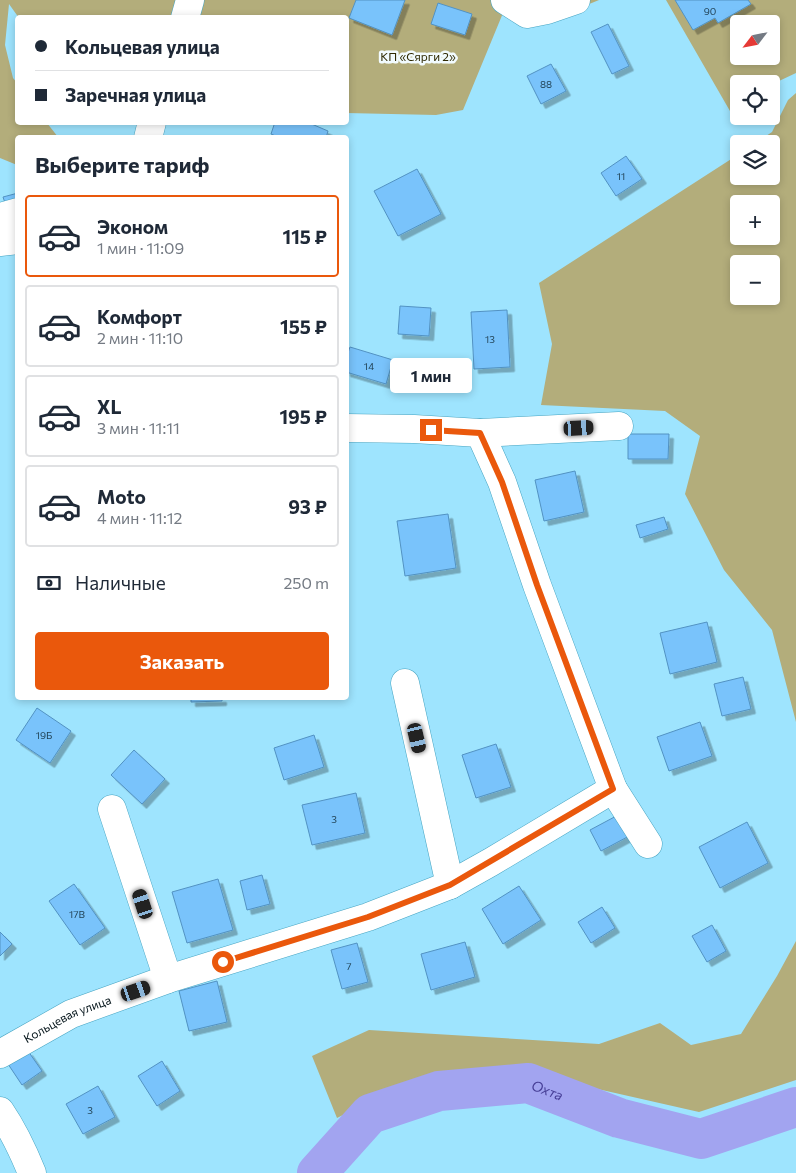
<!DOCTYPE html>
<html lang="ru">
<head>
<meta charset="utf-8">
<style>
	:root { --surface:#fff; --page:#f6f6f7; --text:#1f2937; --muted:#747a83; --line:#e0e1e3; --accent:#ea580c }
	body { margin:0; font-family:Commissioner,sans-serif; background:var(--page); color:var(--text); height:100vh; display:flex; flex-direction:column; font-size:19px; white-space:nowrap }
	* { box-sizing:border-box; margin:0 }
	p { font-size:16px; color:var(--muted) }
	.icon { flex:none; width:28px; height:28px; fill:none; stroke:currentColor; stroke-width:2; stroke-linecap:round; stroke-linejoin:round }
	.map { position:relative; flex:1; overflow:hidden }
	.side { position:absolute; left:15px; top:135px; width:334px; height:565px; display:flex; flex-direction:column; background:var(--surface); border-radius:5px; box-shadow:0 2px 8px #0003 }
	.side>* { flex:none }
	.hud { position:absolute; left:15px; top:15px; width:334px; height:110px; border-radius:5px; box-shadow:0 2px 8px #0003; display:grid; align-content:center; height:110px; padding:0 20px; background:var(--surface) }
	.needle { width:32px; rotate:238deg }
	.controls { position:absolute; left:730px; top:15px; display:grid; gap:10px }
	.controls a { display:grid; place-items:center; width:50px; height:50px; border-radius:5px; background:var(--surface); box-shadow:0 2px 8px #0003; font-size:25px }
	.end { position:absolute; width:22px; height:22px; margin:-11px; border:6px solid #ea580c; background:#fff; box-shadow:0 0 0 2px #fff }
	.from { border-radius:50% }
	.bubble { position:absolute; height:35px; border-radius:5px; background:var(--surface); box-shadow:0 2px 8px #0003; font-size:16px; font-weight:700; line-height:35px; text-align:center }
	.car { position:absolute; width:15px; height:30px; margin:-15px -8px; border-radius:6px; box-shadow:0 0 4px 1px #0007; background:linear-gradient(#222 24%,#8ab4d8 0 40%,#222 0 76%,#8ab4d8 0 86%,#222 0) }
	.hud b { display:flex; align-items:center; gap:18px; height:48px; font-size:19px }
	.hud b+b { border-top:1px solid var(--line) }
	.hud i { width:12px; height:12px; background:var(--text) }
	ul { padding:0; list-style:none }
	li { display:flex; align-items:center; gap:15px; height:82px; margin:0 10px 8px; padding:0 10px; border:2px solid var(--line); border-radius:5px }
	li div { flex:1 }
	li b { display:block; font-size:19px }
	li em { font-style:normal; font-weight:700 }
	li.on { border-color:var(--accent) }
	li>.icon { width:45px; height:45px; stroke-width:1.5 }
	h2 { padding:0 20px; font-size:22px; line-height:60px }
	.pay { display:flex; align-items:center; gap:12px; height:55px; padding:0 20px; font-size:19px }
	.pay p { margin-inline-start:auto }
	.primary-button { display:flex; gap:10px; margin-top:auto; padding:10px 20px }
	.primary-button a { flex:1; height:58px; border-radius:5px; background:var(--accent); color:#fff; font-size:20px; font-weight:700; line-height:58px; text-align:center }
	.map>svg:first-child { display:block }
</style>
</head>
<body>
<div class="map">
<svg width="796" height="1173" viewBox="0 0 796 1173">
	<defs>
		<filter id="shadow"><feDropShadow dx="4.5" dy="4.5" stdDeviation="0" flood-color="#0004"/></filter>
	</defs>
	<rect width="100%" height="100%" fill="#9ee4fe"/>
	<path fill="#b3ad7b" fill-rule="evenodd" d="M 0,0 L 599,0 L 565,14 L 503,13 L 463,110 L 436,115 L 346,113 L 346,18 L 19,18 L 9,4 L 5,45 L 13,78 L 17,83 L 18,122 L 47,123 L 58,137 L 18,138 L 17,165 L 0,158 Z
		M 666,0 L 796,0 L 796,73 L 779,81 L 772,119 L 734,118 ZM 739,24 L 771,24 L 771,56 L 739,56 ZM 739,84 L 771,84 L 771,116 L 739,116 Z
		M 796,93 L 796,722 L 772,630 L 724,570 L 685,494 L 700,436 L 665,411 L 541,405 L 552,344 L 539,283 L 739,154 L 739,176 L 771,176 L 771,144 L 754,144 L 772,132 L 788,100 ZM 739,204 L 771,204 L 771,236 L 739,236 ZM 739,264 L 771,264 L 771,296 L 739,296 Z
		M 796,941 L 796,1080 L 699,1112 L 527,1073 L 447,1076 L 369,1102 L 337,1118 L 312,1056 L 369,1030 L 599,1044 L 660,1023 L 691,1045 L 741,1034 L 777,976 Z"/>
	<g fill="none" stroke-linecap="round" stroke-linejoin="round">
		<path stroke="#a2a4f0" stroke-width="40" id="s1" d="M 317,1173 L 370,1114 L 439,1091 L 528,1083 L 619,1118 L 701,1139 L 796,1107"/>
	</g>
	<path fill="#79c3fb" stroke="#5292c2" filter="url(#shadow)" d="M 356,0 L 405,0 L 392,35 L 349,18 Z
		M 675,0 L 748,0 L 751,4 L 718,23 L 715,18 L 693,30 Z
		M 438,3 L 472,14 L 465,35 L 431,24 Z
		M 608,24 L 629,66 L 612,74 L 591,32 Z
		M 551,64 L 566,91 L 541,104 L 527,76 Z
		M 275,122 L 307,122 L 328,131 L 326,138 L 280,138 L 271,134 Z
		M 626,156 L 642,179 L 616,196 L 601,173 Z
		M 417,169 L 441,214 L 398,236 L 374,191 Z
		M 18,193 L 18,205 L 7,209 L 3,197 Z
		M 400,306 L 431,308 L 429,336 L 398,334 Z
		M 507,310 L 510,367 L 474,369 L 471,312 Z
		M 350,347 L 393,360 L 386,384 L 346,372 L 346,358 Z
		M 628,434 L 669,434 L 668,459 L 628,459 Z
		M 575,471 L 584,512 L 544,521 L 535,480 Z
		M 448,514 L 456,568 L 405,576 L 397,521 Z
		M 664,517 L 668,529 L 640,538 L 636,525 Z
		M 707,622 L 717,662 L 670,674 L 660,633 Z
		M 743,677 L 751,709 L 722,716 L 714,684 Z
		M 191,698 L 222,698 L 222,701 L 191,702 Z
		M 37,708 L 71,731 L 50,763 L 16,740 Z
		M 700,722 L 712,756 L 669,771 L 657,737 Z
		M 314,735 L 324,767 L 284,780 L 274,748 Z
		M 496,744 L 511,787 L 476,798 L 462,755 Z
		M 134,750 L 165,779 L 142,804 L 111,775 Z
		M 356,793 L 365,833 L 312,845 L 302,805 Z
		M 620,814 L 631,835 L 601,851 L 590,830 Z
		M 747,822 L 768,863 L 720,888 L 699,847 Z
		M 262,875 L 270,904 L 247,910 L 240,881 Z
		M 218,879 L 233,930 L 187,943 L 172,892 Z
		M 74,884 L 105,928 L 80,945 L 49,901 Z
		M 519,886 L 541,920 L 503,944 L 482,909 Z
		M 602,907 L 615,928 L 591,943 L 578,922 Z
		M 712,925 L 726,951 L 707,962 L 692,936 Z
		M 0,932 L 12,944 L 0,956 Z
		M 465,942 L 475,977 L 431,990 L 421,954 Z
		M 357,943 L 368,982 L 342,989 L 331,950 Z
		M 217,981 L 227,1022 L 189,1031 L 179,991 Z
		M 28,1051 L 42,1071 L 22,1085 L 8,1064 Z
		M 162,1061 L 180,1091 L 157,1106 L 138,1076 Z
		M 98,1086 L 115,1117 L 83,1134 L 66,1104 Z"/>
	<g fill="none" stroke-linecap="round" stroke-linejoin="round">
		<g stroke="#46a4c2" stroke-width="29">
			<g id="minor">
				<path d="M 505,0 L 527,14 L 547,10 L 576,0"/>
				<path d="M 185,18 L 190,0"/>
				<path d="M 148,138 L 152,122"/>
				<path d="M 0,217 L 18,212"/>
				<path d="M 0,242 L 18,240"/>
				<path d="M 480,433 L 619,426"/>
				<path d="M 405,683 L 450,885"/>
				<path d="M 613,789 L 648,844"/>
				<path d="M 112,809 L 168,979"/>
				<path id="s2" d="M 0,1054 L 71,1014 L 168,979 L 368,917 L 450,885 L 491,862 L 613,789 L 537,585 L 502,482 L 480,433 L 414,429 L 346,428"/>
				<path d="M 0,1111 C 13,1130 23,1151 32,1173"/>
			</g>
		</g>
		<use href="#minor" stroke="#fff" stroke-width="28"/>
	</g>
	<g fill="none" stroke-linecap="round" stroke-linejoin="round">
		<path stroke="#ea580c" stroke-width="6" d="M 223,962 L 368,917 L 450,885 L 613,789 L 537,585 L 502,482 L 480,433 L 431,430"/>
	</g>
	<g text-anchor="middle" stroke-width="5" stroke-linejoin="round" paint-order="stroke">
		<g font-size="10" fill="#1e3e50">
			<text x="710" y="15">90</text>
			<text x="546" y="88">88</text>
			<text x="621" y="180">11</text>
			<text x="490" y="343">13</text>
			<text x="369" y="370">14</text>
			<text x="44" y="739">19Б</text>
			<text x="334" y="823">3</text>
			<text x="77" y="918">17В</text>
			<text x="349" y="970">7</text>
			<text x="90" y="1114">3</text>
		</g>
		<g font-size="12" fill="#2f2a03" stroke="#f2fbfe">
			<text x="418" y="61">КП «Сярги 2»</text>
		</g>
		<g font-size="12" fill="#001117" stroke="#f2fbfe">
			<text dy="4" stroke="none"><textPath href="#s2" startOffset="76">Кольцевая улица</textPath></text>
		</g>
		<g font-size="14" font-style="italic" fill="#473f97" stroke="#f2fbfe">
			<text dy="5" stroke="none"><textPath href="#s1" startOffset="262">Охта</textPath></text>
		</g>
	</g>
</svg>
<div class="controls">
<a><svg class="needle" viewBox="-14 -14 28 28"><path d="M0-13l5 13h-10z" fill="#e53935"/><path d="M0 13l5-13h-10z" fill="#747a83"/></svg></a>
<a><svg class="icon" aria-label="locate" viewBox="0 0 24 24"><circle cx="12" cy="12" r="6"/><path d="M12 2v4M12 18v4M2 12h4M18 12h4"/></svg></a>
<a><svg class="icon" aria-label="layers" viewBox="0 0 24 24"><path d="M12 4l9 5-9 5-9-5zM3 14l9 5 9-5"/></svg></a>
<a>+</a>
<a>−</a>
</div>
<i class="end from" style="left:223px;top:962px"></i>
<i class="end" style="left:431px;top:430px"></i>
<div class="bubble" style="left:390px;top:358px;width:82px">1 мин</div>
<i class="car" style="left:579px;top:428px;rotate:87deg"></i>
<i class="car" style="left:417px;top:738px;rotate:167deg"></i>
<i class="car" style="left:143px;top:904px;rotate:342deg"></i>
<i class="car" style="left:136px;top:991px;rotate:71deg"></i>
<div class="hud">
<b><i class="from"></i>Кольцевая улица</b>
<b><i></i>Заречная улица</b>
</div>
<section class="side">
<h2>Выберите тариф</h2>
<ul>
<li class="on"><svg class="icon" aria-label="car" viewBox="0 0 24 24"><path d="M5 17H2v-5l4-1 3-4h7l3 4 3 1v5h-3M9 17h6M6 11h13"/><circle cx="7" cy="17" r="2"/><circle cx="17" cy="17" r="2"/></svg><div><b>Эконом</b><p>1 мин · 11:09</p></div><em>115 ₽</em></li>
<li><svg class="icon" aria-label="car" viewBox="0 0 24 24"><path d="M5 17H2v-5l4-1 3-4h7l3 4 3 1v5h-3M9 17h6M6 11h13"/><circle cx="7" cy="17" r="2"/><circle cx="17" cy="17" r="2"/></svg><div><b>Комфорт</b><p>2 мин · 11:10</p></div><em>155 ₽</em></li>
<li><svg class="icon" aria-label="car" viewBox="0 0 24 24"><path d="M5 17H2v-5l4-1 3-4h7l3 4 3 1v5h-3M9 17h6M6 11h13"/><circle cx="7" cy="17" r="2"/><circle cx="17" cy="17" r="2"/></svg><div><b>XL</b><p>3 мин · 11:11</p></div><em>195 ₽</em></li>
<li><svg class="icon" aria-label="car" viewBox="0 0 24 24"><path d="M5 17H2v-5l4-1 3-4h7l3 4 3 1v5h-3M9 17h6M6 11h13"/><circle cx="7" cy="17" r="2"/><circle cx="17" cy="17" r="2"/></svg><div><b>Moto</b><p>4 мин · 11:12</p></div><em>93 ₽</em></li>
</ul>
<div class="pay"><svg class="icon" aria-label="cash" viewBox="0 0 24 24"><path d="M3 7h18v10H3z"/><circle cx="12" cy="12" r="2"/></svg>Наличные<p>250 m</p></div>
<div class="primary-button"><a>Заказать</a></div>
</section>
</div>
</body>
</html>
